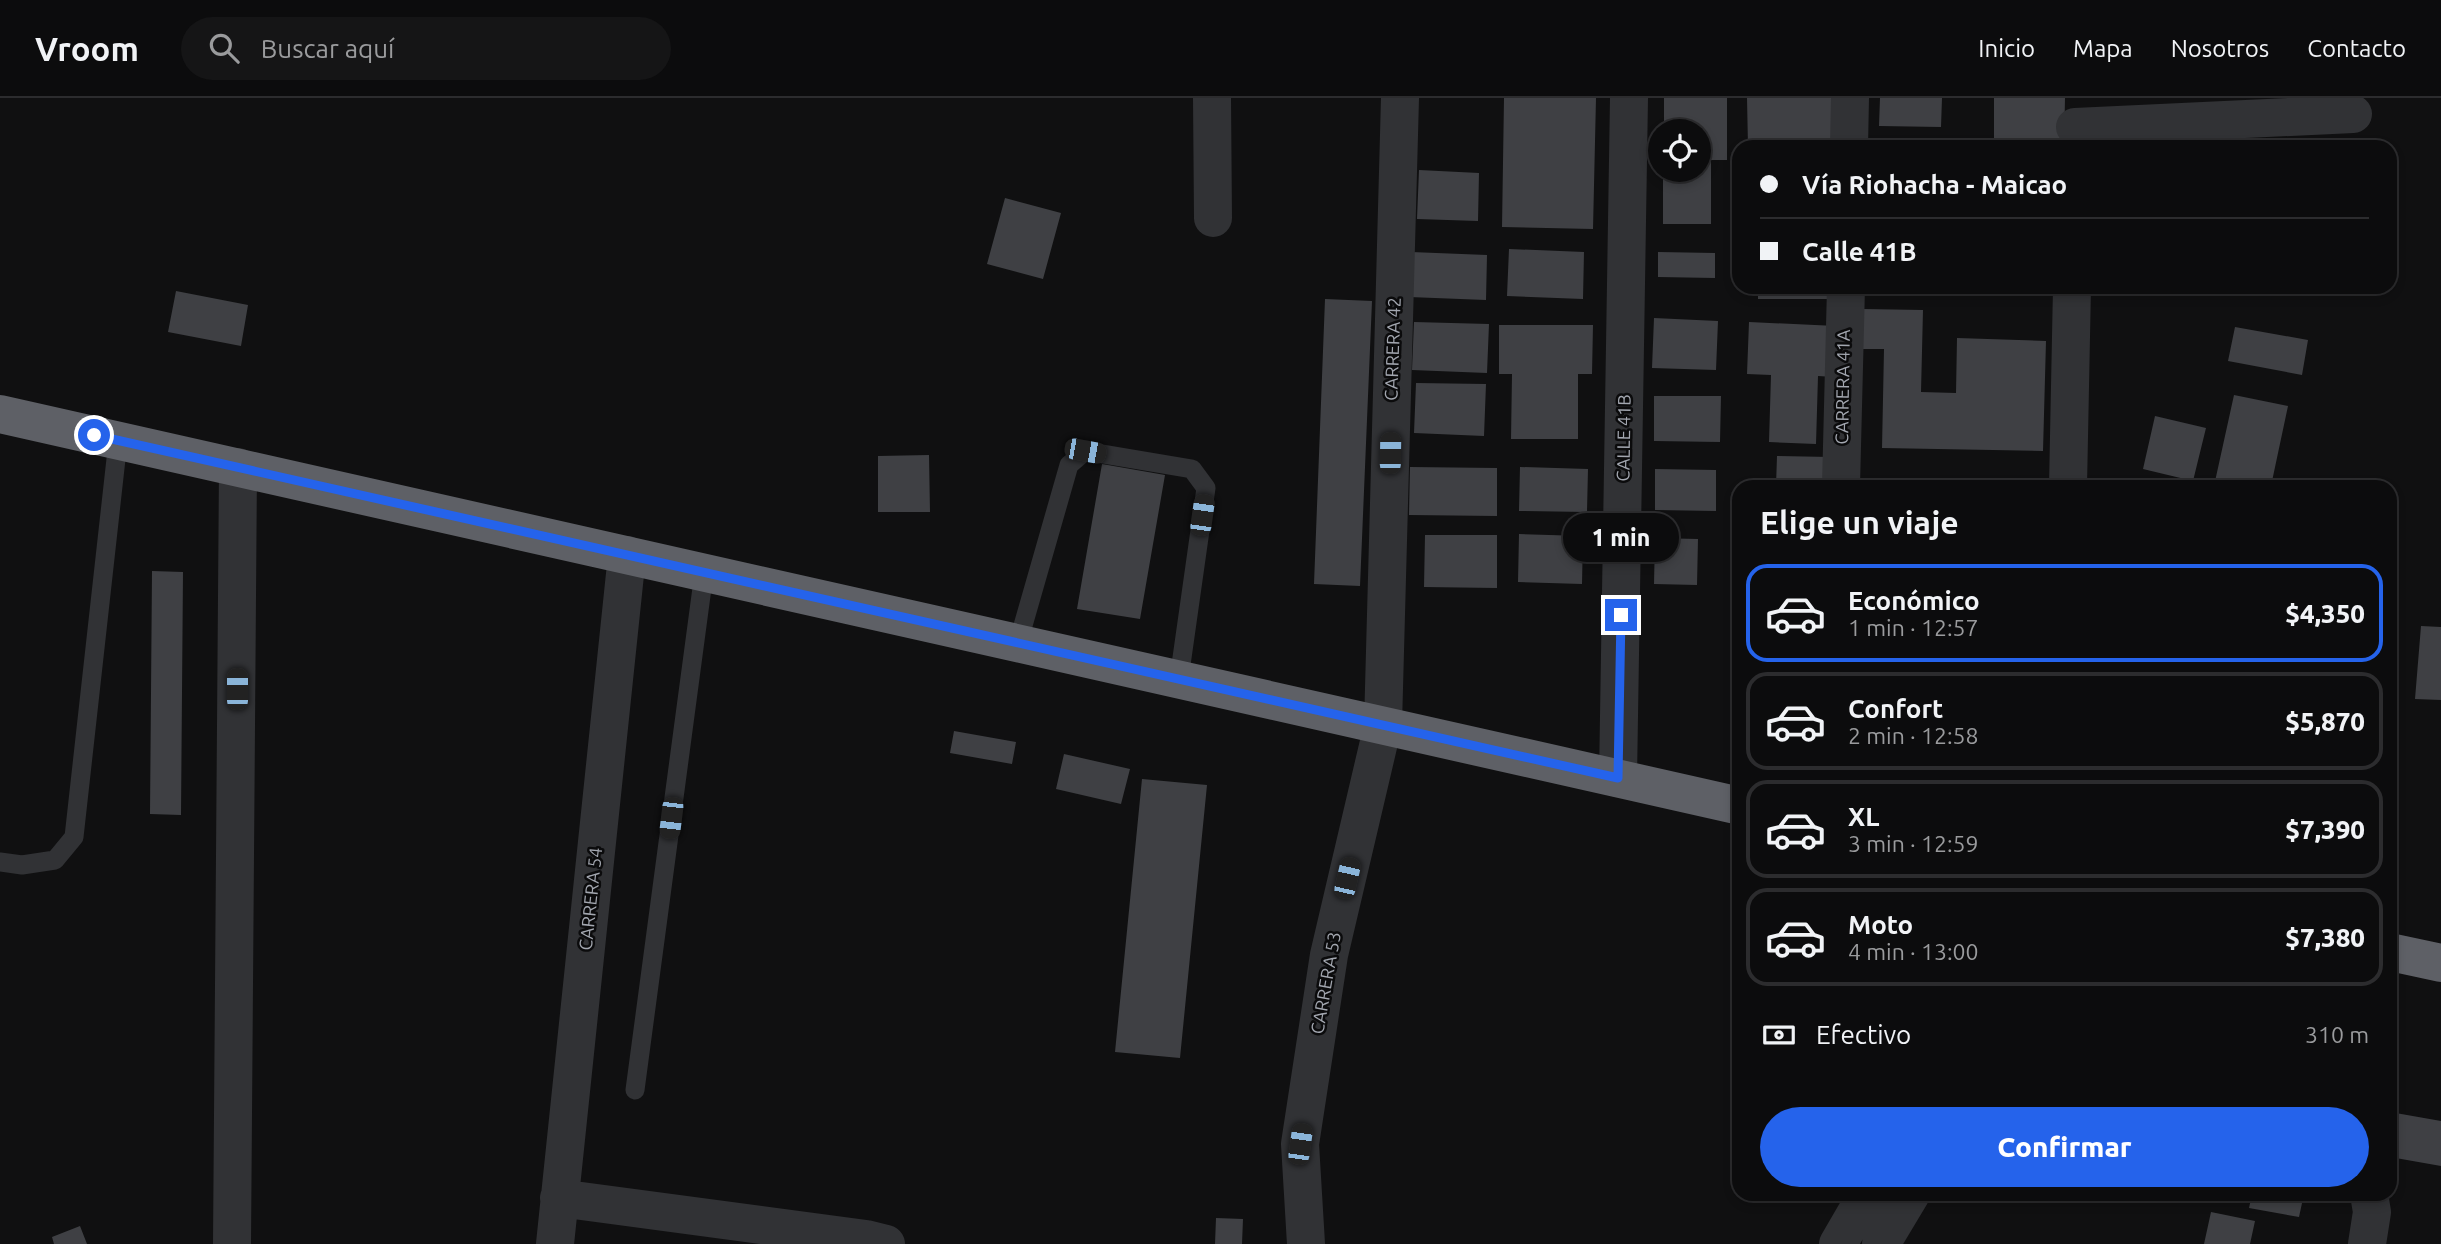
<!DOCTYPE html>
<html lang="es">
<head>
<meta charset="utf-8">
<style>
	:root { --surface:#0c0c0d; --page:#151516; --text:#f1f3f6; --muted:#9a9b9d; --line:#2c2c2e; --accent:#2563eb }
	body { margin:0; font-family:Ubuntu,sans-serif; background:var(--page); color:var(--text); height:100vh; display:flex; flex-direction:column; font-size:26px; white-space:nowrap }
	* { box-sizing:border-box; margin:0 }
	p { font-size:23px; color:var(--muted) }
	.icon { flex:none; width:38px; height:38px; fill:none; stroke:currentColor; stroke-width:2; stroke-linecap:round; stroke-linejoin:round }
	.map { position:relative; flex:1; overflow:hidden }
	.drawer { position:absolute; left:1732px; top:382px; width:665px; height:721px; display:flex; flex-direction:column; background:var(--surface); border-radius:21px; box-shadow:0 4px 10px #0003,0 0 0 2px var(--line) }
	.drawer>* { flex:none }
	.banner { position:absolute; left:1732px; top:42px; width:665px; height:154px; border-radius:21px; box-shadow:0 4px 10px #0003,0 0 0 2px var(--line); display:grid; align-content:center; height:154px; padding:0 28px; background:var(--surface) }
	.tools { position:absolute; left:1648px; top:21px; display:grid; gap:14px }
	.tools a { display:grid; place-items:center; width:63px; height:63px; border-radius:50%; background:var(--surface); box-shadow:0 4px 10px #0003,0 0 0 2px var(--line); font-size:35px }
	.end { position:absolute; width:32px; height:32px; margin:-16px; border:9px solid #2563eb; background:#fff; box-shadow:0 0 0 4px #fff }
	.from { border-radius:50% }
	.bubble { position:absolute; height:49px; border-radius:24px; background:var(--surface); box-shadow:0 4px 10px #0003,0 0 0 2px var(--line); font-size:23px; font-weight:800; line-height:49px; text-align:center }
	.car { position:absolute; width:21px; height:42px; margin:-21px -10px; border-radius:9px; box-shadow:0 0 5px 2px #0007; background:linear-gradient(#222 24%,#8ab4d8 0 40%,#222 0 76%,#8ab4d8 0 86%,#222 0) }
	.banner b { display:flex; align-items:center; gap:24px; height:66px; font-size:26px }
	.banner b+b { border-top:2px solid var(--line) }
	.banner i { width:18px; height:18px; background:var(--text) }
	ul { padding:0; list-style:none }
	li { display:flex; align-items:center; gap:21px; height:98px; margin:0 14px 10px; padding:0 14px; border:4px solid var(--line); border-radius:21px }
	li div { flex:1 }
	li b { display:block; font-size:26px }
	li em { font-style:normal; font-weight:800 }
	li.on { border-color:var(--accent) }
	li>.icon { width:63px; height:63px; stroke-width:1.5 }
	h2 { padding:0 28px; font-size:32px; line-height:84px }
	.pay { display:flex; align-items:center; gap:18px; height:77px; padding:0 28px; font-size:26px }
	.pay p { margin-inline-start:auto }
	.button { display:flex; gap:14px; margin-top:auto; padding:14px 28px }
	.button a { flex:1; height:80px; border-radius:42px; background:var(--accent); color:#fff; font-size:28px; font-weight:800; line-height:80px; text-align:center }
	header { display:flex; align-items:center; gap:42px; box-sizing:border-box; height:98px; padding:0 35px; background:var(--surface); border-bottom:2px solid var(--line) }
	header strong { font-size:33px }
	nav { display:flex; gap:38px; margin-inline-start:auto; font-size:24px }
	.search { width:490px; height:63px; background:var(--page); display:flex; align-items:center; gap:18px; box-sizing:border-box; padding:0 24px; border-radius:38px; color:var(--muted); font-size:26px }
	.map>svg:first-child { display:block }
</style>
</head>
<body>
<header>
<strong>Vroom</strong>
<div class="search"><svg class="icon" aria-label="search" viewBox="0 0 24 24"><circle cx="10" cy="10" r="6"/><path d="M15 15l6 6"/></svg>Buscar aquí</div>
<nav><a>Inicio</a><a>Mapa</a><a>Nosotros</a><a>Contacto</a></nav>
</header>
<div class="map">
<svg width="2441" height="1146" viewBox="0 0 2441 1146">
	<rect width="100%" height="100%" fill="#101011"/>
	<path fill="#3f4044" d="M 1504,0 L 1596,0 L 1593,131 L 1502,129 Z
		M 1664,0 L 1727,0 L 1727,62 L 1711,62 L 1711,126 L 1663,126 L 1663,72 L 1699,72 L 1699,33 L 1664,33 Z
		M 1747,0 L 1847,0 L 1849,49 L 1748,49 Z
		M 1880,0 L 1942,0 L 1941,29 L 1879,28 Z
		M 1994,0 L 2065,0 L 2064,49 L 1994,49 Z
		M 1419,72 L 1479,75 L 1478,123 L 1417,121 Z
		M 1005,100 L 1061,115 L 1043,181 L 987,166 Z
		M 1509,151 L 1584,154 L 1583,201 L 1507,198 Z
		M 1411,154 L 1487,157 L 1486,202 L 1409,199 Z
		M 1658,154 L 1715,155 L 1715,180 L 1658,179 Z
		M 1758,189 L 1844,189 L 1844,201 L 1758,201 Z
		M 176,193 L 248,207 L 241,248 L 168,234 Z
		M 1325,201 L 1372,203 L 1360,488 L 1314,486 Z
		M 1862,211 L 1923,212 L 1921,294 L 1956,295 L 1957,240 L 2046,243 L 2043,353 L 1882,350 L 1884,251 L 1861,251 Z
		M 1654,220 L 1718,223 L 1716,272 L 1652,270 Z
		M 1414,224 L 1489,226 L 1487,275 L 1412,272 Z
		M 1749,224 L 1836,228 L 1834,279 L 1818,278 L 1816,346 L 1769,344 L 1771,277 L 1747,276 Z
		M 1499,227 L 1593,227 L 1592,276 L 1578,276 L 1578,341 L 1511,341 L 1512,276 L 1499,276 Z
		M 2235,229 L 2308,242 L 2302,277 L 2228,263 Z
		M 1416,285 L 1486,286 L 1484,338 L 1414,335 Z
		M 2234,297 L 2288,308 L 2271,388 L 2214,388 Z
		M 1654,298 L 1721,298 L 1720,344 L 1654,343 Z
		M 2155,318 L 2206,330 L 2193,383 L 2143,371 Z
		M 929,357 L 930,414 L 878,414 L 878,358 Z
		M 1777,358 L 1831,359 L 1831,388 L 1776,388 Z
		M 1102,366 L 1165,377 L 1140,521 L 1077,511 Z
		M 1410,369 L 1497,370 L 1497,418 L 1409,417 Z
		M 1520,369 L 1588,371 L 1587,414 L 1519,413 Z
		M 1655,371 L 1716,372 L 1716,413 L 1655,412 Z
		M 1933,383 L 1934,388 L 1869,388 L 1869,384 Z
		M 1519,436 L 1583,438 L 1582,486 L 1518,484 Z
		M 1425,437 L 1497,437 L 1497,490 L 1424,489 Z
		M 1655,440 L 1698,441 L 1697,487 L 1654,486 Z
		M 152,473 L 183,474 L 181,717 L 150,716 Z
		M 2421,528 L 2441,529 L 2441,602 L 2415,601 Z
		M 954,633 L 1016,644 L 1012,666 L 950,655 Z
		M 1064,656 L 1130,671 L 1121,706 L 1056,691 Z
		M 1142,681 L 1207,687 L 1180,960 L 1115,954 Z
		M 2390,1014 L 2441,1023 L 2441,1068 L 2390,1059 Z
		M 2252,1096 L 2304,1096 L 2299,1119 L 2249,1110 Z
		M 2211,1114 L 2255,1123 L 2250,1146 L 2204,1146 Z
		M 1216,1120 L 1243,1121 L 1242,1146 L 1215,1146 Z
		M 80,1128 L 87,1146 L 54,1146 L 52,1139 Z"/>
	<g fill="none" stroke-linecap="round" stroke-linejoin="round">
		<path stroke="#313235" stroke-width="19" d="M 1018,545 L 1069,367 L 1085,353 L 1192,371 L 1206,390 L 1179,581
			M 0,764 L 22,767 L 55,762 L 74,739 L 118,343
			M 635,992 L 704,475"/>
		<path stroke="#313235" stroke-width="38" d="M 1212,0 L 1213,120
			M 2075,29 L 2353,16
			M 1849,49 L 1850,0
			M 1841,388 L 1846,189
			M 2068,388 L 2072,189
			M 1618,680 L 1629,0
			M 559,1100 L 866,1141 L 886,1146
			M 232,1146 L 238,369
			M 555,1146 L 627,457
			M 1306,1146 L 1300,1046 L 1329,857 L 1383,627 L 1400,0
			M 1838,1146 L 1867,1096
			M 1881,1146 L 1911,1096
			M 2367,1146 L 2372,1114 L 2369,1096"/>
		<path stroke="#5e6066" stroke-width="38" d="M 0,316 L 1740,708
			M 2390,854 L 2441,865"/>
	</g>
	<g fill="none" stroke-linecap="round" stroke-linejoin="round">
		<path stroke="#2563eb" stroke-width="9" d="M 94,337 L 1618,680 L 1621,517"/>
	</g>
	<g text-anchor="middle" stroke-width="5" stroke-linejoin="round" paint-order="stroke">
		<g font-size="18" fill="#a3a7b0" stroke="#0b0b0c">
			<text transform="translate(1393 251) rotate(-88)" y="6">CARRERA 42</text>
			<text transform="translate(1843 289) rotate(-89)" y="6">CARRERA 41A</text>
			<text transform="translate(1624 340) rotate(-89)" y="6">CALLE 41B</text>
			<text transform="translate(591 801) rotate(-84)" y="6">CARRERA 54</text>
			<text transform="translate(1326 885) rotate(-80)" y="6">CARRERA 53</text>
		</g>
	</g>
</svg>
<div class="tools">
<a><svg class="icon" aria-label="locate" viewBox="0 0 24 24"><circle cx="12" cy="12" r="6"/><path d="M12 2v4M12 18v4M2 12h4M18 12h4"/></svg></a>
</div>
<i class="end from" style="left:94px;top:337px"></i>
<i class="end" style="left:1621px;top:517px"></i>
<div class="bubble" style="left:1563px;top:415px;width:116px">1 min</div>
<i class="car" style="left:1085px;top:353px;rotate:100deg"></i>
<i class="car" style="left:1390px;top:355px;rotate:1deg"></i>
<i class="car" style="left:1202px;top:417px;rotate:8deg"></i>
<i class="car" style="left:237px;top:591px;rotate:0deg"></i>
<i class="car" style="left:671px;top:720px;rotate:187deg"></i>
<i class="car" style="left:1347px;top:780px;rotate:13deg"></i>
<i class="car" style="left:1300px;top:1046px;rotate:8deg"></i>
<div class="banner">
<b><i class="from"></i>Vía Riohacha - Maicao</b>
<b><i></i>Calle 41B</b>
</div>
<section class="drawer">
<h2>Elige un viaje</h2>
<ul>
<li class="on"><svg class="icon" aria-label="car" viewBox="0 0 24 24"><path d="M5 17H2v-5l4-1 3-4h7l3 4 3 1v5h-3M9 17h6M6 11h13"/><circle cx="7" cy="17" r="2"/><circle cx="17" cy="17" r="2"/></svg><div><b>Económico</b><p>1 min · 12:57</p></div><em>$4,350</em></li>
<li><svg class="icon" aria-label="car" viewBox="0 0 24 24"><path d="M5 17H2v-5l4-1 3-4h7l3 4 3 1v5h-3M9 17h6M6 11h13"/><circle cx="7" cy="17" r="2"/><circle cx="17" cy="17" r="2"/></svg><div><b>Confort</b><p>2 min · 12:58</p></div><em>$5,870</em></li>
<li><svg class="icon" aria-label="car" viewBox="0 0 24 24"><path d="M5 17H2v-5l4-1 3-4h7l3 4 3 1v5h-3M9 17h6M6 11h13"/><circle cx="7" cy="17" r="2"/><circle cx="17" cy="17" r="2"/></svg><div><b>XL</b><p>3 min · 12:59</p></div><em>$7,390</em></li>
<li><svg class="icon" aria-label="car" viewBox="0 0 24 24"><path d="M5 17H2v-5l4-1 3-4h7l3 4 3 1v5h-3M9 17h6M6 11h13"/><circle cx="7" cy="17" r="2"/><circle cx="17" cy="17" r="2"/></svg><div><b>Moto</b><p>4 min · 13:00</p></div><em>$7,380</em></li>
</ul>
<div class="pay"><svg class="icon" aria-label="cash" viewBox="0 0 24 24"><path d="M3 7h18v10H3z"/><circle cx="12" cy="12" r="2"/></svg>Efectivo<p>310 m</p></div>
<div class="button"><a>Confirmar</a></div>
</section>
</div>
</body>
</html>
